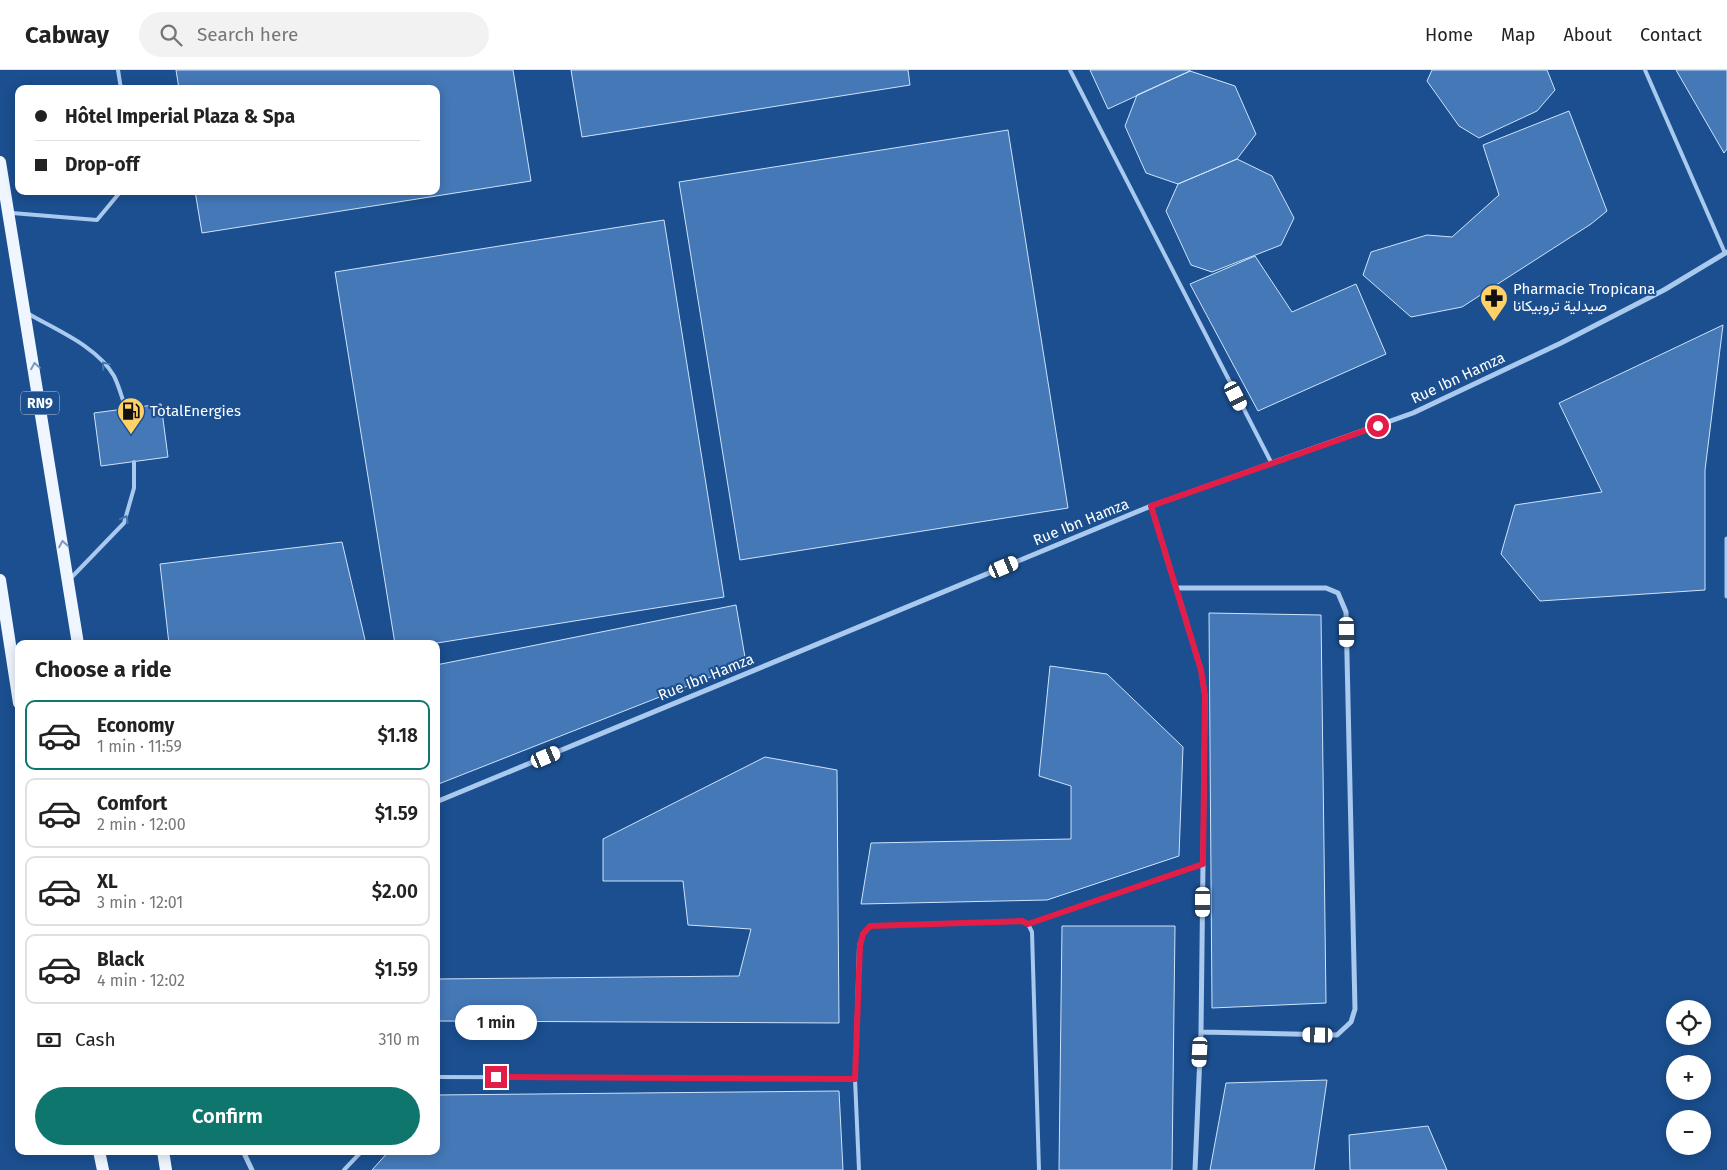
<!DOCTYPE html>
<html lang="en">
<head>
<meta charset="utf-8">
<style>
	:root { --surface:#fff; --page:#f2f2f2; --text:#222; --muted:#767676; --line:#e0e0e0; --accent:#0f766e }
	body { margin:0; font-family:"Fira Sans",Vazirmatn,sans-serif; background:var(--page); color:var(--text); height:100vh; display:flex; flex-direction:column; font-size:19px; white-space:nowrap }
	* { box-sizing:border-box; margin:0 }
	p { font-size:16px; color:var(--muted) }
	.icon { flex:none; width:28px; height:28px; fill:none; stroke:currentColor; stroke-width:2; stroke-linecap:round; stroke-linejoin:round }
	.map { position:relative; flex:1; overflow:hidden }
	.drawer { position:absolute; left:15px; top:570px; width:425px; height:515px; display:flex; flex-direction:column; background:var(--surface); border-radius:10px; box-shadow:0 2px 12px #0003 }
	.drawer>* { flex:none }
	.banner { position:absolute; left:15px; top:15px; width:425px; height:110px; border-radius:10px; box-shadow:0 2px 12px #0003; display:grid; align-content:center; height:110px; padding:0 20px; background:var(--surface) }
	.tools { position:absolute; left:1666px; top:930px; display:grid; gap:10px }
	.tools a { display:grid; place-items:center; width:45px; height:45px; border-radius:50%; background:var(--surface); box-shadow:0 2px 12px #0003; font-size:25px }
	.end { position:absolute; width:22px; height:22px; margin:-11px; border:6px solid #e11d48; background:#fff; box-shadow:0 0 0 2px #fff }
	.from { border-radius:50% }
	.bubble { position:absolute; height:35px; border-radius:18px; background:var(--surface); box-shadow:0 2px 12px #0003; font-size:16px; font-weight:600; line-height:35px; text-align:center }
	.car { position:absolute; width:15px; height:30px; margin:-15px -8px; border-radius:6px; box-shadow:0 0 4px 1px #0007; background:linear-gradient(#fff 24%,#345 0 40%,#fff 0 76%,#345 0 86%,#fff 0) }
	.banner b { display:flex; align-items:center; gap:18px; height:48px; font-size:19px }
	.banner b+b { border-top:1px solid var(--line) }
	.banner i { width:12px; height:12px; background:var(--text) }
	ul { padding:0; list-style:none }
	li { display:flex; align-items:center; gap:15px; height:70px; margin:0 10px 8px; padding:0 10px; border:2px solid var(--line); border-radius:10px }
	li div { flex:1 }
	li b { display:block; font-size:19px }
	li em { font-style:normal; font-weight:600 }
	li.active { border-color:var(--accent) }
	li>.icon { width:45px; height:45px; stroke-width:1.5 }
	h2 { padding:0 20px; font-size:22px; line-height:60px }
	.pay { display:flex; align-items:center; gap:12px; height:55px; padding:0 20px; font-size:19px }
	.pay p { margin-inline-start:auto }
	.cta { display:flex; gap:10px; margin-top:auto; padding:10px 20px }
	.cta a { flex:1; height:58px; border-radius:30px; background:var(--accent); color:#fff; font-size:20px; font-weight:600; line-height:58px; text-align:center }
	header { display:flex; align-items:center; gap:30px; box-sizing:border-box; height:70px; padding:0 25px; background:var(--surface); border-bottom:1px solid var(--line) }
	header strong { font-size:24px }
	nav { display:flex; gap:28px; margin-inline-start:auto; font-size:18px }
	.search { width:350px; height:45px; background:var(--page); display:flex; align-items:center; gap:12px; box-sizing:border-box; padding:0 18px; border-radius:28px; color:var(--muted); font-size:19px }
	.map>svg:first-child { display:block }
</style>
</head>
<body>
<header>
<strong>Cabway</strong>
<div class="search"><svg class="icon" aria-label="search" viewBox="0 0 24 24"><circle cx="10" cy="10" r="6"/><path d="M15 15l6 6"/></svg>Search here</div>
<nav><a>Home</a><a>Map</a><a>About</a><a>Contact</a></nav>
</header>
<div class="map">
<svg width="1727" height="1100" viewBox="0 0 1727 1100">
	<rect width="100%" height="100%" fill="#1b4f8f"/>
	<path fill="#4478b7" stroke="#cfe3fa" d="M 176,0 L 513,0 L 531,111 L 202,163 L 195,121 L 436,121 L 436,19 L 179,19 Z
		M 571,0 L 908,0 L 910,15 L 582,67 Z
		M 1090,0 L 1190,0 L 1190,1 L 1108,39 Z
		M 1432,0 L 1547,0 L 1555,20 L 1537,41 L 1479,68 L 1459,56 L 1427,11 Z
		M 1676,0 L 1727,0 L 1727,79 L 1724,83 Z
		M 1190,1 L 1235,16 L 1256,64 L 1237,89 L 1178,114 L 1146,103 L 1125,56 L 1137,25 Z
		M 1569,41 L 1607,141 L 1591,154 L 1462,237 L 1411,247 L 1363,205 L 1371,182 L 1427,165 L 1452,167 L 1499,125 L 1483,75 Z
		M 1008,60 L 1068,438 L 740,490 L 679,112 Z
		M 1237,89 L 1272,106 L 1294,148 L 1281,175 L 1212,202 L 1191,195 L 1166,141 L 1178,114 Z
		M 664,150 L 724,527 L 431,574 L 395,574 L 335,202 Z
		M 1255,186 L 1292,242 L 1356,214 L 1386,284 L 1258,341 L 1190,214 Z
		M 1723,255 L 1705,400 L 1705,520 L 1540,531 L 1501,484 L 1515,435 L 1602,422 L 1559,333 Z
		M 161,334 L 168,387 L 101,396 L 94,343 Z
		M 342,472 L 366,574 L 169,574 L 160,494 Z
		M 736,535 L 746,593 L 436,715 L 436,595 Z
		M 1209,543 L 1321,545 L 1326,933 L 1212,938 Z
		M 1050,596 L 1107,604 L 1183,677 L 1179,786 L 1047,830 L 861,834 L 871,773 L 1071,769 L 1071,716 L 1039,706 Z
		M 765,687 L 837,700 L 839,953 L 436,951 L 436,909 L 739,906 L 751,859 L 688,855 L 683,811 L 603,811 L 603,769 Z
		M 1062,856 L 1175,856 L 1172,1100 L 1059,1100 Z
		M 1327,1010 L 1314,1100 L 1210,1100 L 1226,1013 Z
		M 839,1021 L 843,1100 L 372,1100 L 389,1081 L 436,1081 L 436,1025 Z
		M 1428,1056 L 1447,1100 L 1350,1100 L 1349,1065 Z"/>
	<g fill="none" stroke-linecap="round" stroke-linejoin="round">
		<path stroke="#a9c9ee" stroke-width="4" d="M 118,0 L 121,19
			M 1070,0 L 1272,394
			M 1645,0 L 1725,183
			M 12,143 L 97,150 L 121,121
			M 27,243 C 56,260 97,276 114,306 C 119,316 122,328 126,339
			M 70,509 L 124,453 L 134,418 L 134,392
			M 1028,854 L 1203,794
			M 436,1007 L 855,1009
			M 344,1100 L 362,1081
			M 859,1100 L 855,1009 L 859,876 L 863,864 L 870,856 L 1022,851 L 1028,854 L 1032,862 L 1039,1100"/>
		<path stroke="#a9c9ee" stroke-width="5" d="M 1151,436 L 1201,600 L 1205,626 L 1201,962 L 1195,1100
			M 1727,469 L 1727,526
			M 1178,518 L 1326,518 L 1338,523 L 1346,542 L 1355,939 L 1351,952 L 1337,965 L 1201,962
			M 436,732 L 1151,436 L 1413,343 L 1561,273 L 1664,220 L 1727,182
			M 243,1081 L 252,1100"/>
		<path stroke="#f0f6ff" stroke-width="12" d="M 0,92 L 78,574
			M 0,510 L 19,633
			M 99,1081 L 103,1100
			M 163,1081 L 166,1100"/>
	</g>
	<defs><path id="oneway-chevron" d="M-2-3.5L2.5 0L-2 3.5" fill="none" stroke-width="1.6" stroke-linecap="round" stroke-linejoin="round" transform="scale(1.25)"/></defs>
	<g stroke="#4674ac">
		<use href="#oneway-chevron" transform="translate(105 295) rotate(-130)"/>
		<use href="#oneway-chevron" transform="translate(125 449) rotate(-62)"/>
	</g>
	<g stroke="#7b9ac1">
		<use href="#oneway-chevron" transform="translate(35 296) rotate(-99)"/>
		<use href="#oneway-chevron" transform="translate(63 474) rotate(-99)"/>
	</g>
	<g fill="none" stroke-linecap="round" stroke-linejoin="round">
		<path stroke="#e11d48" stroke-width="6" d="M 496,1007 L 855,1009 L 860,876 L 863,864 L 870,856 L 1022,851 L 1028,854 L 1203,794 L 1205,626 L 1201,600 L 1151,436 L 1378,356"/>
	</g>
	<defs>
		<g id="pharmacy-pin" transform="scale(1.4375)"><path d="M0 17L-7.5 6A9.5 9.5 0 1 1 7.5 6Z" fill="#ffd166" stroke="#1b4f8f"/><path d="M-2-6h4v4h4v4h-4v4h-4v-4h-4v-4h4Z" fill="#111"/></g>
		<g id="fuel-pin" transform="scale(1.4375)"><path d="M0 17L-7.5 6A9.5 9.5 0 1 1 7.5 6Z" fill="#ffd166" stroke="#1b4f8f"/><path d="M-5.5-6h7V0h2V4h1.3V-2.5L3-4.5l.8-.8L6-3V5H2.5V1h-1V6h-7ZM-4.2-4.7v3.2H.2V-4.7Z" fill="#111"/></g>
	</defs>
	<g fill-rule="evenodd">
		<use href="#pharmacy-pin" x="1494" y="228"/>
		<use href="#fuel-pin" x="131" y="341"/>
	</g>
	<g text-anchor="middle" stroke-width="4" stroke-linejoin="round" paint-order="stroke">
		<rect fill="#1b4f8f" stroke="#bbcadd" stroke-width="1" x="21" y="321.5" width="38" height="23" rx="4"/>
		<g font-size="14" font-weight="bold" fill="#fff">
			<text x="40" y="338">RN9</text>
		</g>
		<g font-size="15" fill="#fff" stroke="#1b4f8f" text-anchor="start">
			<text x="1513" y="224">Pharmacie Tropicana<tspan x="1513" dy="17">صيدلية تروبيكانا</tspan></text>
			<text x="150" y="346">TotalEnergies</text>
		</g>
		<g font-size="15" fill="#fff" stroke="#1b4f8f">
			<text transform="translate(1458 308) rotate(-25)" y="5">Rue Ibn Hamza</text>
			<text transform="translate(1081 452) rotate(-22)" y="5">Rue Ibn Hamza</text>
			<text transform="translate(706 607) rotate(-22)" y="5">Rue Ibn Hamza</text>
		</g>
	</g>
</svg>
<div class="tools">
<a><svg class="icon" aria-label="locate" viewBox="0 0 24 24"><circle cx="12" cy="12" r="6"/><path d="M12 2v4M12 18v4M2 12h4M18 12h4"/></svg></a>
<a>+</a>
<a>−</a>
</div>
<i class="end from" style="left:1378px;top:356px"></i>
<i class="end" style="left:496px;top:1007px"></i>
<div class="bubble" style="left:455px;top:935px;width:82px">1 min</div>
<i class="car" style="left:1236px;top:326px;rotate:153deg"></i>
<i class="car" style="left:1004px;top:497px;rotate:67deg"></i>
<i class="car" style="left:1347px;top:562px;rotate:179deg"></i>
<i class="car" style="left:546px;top:687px;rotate:67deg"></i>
<i class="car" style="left:1203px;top:832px;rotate:180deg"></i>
<i class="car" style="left:1318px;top:965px;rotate:271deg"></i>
<i class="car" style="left:1200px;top:982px;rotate:183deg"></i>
<div class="banner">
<b><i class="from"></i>Hôtel Imperial Plaza &amp; Spa</b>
<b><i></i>Drop-off</b>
</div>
<section class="drawer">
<h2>Choose a ride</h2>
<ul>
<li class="active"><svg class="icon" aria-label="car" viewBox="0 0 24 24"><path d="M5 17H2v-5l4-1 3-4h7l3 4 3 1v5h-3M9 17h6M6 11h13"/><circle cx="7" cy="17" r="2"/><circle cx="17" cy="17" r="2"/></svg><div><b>Economy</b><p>1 min · 11:59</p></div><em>$1.18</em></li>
<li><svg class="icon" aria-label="car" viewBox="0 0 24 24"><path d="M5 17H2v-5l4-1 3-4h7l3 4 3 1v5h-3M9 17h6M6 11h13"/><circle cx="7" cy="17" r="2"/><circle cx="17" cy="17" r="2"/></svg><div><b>Comfort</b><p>2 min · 12:00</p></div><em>$1.59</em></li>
<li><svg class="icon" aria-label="car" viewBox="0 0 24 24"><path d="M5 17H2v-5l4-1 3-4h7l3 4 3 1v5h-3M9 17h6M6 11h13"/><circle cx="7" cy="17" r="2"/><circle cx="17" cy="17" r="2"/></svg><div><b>XL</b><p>3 min · 12:01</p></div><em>$2.00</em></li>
<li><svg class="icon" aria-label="car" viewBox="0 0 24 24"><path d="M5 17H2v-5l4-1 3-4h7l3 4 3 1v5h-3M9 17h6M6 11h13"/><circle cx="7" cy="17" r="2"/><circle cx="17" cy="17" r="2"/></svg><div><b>Black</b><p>4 min · 12:02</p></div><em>$1.59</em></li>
</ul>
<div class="pay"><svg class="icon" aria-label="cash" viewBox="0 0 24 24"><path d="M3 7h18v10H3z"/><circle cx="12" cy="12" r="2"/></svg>Cash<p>310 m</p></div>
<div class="cta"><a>Confirm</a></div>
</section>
</div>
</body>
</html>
